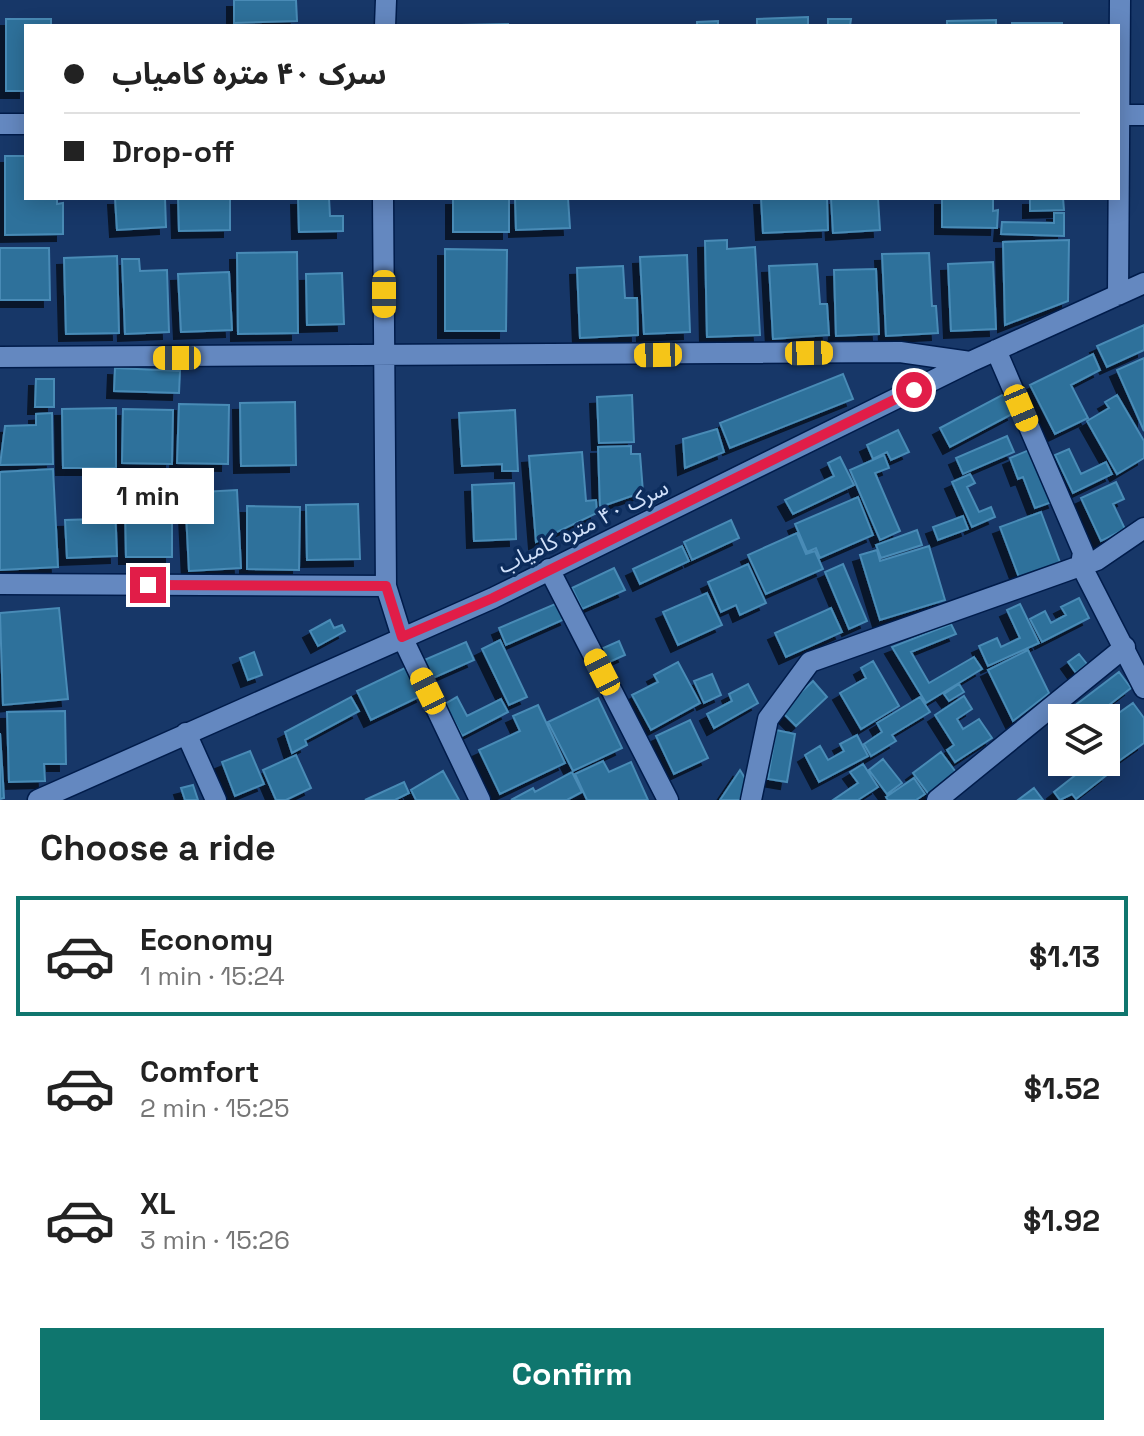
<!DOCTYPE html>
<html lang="en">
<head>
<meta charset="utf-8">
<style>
	:root { --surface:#fff; --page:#f6f6f6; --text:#222; --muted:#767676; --line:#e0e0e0; --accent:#0f766e }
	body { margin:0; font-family:"Space Grotesk","Noto Sans Arabic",sans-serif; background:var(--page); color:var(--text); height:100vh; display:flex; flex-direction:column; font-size:30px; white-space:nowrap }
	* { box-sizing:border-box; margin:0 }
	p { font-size:26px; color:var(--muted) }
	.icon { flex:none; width:44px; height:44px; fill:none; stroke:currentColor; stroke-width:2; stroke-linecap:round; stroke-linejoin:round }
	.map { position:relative; height:800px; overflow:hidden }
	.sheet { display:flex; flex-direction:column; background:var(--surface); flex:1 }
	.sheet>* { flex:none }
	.guide { position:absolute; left:24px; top:24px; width:1096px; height:176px; border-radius:0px; box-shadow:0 4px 20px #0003; display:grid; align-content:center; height:176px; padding:0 40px; background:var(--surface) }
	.tools { position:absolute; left:1048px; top:704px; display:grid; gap:16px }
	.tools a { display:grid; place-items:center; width:72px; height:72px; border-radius:0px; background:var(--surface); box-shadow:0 4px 20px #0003; font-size:40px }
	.end { position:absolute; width:36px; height:36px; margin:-18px; border:10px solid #e11d48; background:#fff; box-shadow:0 0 0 4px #fff }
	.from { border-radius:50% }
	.bubble { position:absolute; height:56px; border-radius:0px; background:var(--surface); box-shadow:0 4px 20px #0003; font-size:26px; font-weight:700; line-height:56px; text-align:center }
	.car { position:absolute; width:24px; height:48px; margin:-24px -12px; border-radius:10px; box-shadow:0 0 6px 2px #0007; background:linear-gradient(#f5c518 24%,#345 0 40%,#f5c518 0 76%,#345 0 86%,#f5c518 0) }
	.guide b { display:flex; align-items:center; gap:28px; height:76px; font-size:30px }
	.guide b+b { border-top:2px solid var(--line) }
	.guide i { width:20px; height:20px; background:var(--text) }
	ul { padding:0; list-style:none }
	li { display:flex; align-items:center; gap:24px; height:120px; margin:0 16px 12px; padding:0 24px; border:4px solid transparent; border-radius:0px }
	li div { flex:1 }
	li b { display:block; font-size:30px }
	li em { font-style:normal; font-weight:700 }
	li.current { border-color:var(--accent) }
	li>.icon { width:72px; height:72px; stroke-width:1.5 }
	h2 { padding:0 40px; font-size:36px; line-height:96px }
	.button { display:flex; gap:16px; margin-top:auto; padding:16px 40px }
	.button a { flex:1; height:92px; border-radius:0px; background:var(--accent); color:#fff; font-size:32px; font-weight:700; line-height:92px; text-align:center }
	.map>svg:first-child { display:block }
</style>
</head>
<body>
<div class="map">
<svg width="1144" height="800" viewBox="0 0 1144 800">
	<defs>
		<filter id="shadow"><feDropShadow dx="-7" dy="7" stdDeviation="0" flood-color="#0009"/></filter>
	</defs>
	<rect width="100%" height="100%" fill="#173768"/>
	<path fill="#2d719b" stroke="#488bb6" stroke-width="2" filter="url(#shadow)" d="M 234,0 L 296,0 L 297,21 L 234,23 Z
		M 808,17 L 808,26 L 757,26 L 757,19 Z
		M 6,19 L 51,19 L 51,26 L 26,26 L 26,91 L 6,91 Z
		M 828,19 L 851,19 L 850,26 L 828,26 Z
		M 996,20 L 996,26 L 947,26 L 947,21 Z
		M 718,21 L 718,26 L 697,26 L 697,22 Z
		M 1012,23 L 1062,23 L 1062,26 L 1012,26 Z
		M 508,24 L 508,26 L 462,26 L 462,25 Z
		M 5,156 L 26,156 L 26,198 L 57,198 L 57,204 L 63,203 L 63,234 L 5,235 Z
		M 115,198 L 165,198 L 166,227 L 117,230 Z
		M 178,198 L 230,198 L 230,230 L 179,231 Z
		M 298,198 L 329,198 L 330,216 L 343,216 L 343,231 L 299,232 Z
		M 453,198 L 509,198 L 509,232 L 453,232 Z
		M 515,198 L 568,198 L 570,228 L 516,230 Z
		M 761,198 L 827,198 L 828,230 L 763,233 Z
		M 831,198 L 878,198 L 880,230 L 833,233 Z
		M 942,198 L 993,198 L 993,211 L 998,210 L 997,228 L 942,227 Z
		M 1030,198 L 1063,198 L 1064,210 L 1030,211 Z
		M 1054,213 L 1064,213 L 1064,236 L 1001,234 L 1002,222 L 1054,223 Z
		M 727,240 L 727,249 L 755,247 L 760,335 L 707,337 L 705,241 Z
		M 1069,240 L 1068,301 L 1005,325 L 1003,242 Z
		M 0,248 L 49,248 L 50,300 L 0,300 Z
		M 445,249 L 507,250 L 506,331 L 445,331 Z
		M 297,252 L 298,333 L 238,334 L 237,253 Z
		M 929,253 L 932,306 L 936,306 L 938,333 L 886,336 L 882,254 Z
		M 687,255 L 690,332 L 644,334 L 640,257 Z
		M 117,256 L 119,333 L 66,334 L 64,258 Z
		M 122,259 L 139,259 L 140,271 L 167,270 L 169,332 L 125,334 Z
		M 993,262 L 996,329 L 951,331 L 948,264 Z
		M 817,264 L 820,304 L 827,304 L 829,335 L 773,339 L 769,266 Z
		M 623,266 L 625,298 L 637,298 L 638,335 L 580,338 L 577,268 Z
		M 876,269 L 879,334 L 836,336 L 834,270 Z
		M 229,272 L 232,330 L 181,332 L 178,274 Z
		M 342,273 L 344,324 L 307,325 L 306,274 Z
		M 1144,325 L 1144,350 L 1107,367 L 1097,346 Z
		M 1093,354 L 1100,370 L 1071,385 L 1088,418 L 1055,434 L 1030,385 Z
		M 1144,358 L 1144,431 L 1117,370 Z
		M 115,368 L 180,371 L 179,393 L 114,391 Z
		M 843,374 L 853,399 L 730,448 L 720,423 Z
		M 36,379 L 54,379 L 54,407 L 35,407 Z
		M 1004,394 L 1014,413 L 950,447 L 940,428 Z
		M 632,395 L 634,442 L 599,443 L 597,397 Z
		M 1117,395 L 1144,441 L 1144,458 L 1117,474 L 1087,421 L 1109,408 L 1105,402 Z
		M 295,402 L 296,465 L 241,466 L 240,403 Z
		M 179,404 L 229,405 L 228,464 L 177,463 Z
		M 116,408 L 116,468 L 63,468 L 62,409 Z
		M 123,409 L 173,410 L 172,464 L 122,463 Z
		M 515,410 L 518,471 L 502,471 L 502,464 L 462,466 L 459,413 Z
		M 52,413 L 53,464 L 0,465 L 5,426 L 36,425 L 36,414 Z
		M 717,429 L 724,452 L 685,468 L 683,439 Z
		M 898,430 L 909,452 L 891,460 L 887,452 L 873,459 L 867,445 Z
		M 1007,436 L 1014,452 L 963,474 L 956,458 Z
		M 631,446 L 631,454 L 640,454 L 643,492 L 600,507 L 598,447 Z
		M 1034,448 L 1055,501 L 1035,508 L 1023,477 L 1018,479 L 1010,458 Z
		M 1069,449 L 1081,474 L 1106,462 L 1112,474 L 1073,493 L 1055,455 Z
		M 582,452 L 586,501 L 596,500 L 597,513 L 536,542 L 529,456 Z
		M 884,455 L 889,468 L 875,473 L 900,531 L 880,540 L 850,470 Z
		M 840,457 L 854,485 L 793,514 L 785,500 L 834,476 L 828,463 Z
		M 53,469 L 58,567 L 0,570 L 0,472 Z
		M 970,474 L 975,483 L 967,487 L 979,512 L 991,507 L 995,517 L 972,527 L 952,482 Z
		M 1116,482 L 1124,499 L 1113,504 L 1125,529 L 1101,541 L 1081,498 Z
		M 514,483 L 516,539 L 474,541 L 472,485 Z
		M 237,490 L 241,568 L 189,571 L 185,493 Z
		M 858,497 L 873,535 L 820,558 L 816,548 L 807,552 L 795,524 Z
		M 158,498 L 172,498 L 172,557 L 126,557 L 125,508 L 158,508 Z
		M 358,504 L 360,559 L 307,560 L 306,505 Z
		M 96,506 L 115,506 L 117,556 L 67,558 L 65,520 L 97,519 Z
		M 247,506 L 300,507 L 299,570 L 247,569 Z
		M 1041,512 L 1061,565 L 1020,580 L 1000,527 Z
		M 963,516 L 968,529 L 938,540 L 933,527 Z
		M 731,520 L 739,538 L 692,560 L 684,542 Z
		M 917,530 L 922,545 L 881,558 L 876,545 Z
		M 797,533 L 806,554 L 815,551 L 823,569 L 766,594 L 748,555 Z
		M 682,546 L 689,561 L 640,584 L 633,569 Z
		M 929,546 L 945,600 L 880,620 L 860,555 L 877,550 L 880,561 Z
		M 748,564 L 766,603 L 740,615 L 736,605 L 721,612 L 708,582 Z
		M 843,564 L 867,621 L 849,629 L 825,572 Z
		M 614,568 L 625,590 L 582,609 L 572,588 Z
		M 707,593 L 722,625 L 678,645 L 663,612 Z
		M 1079,598 L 1089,618 L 1042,642 L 1030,619 L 1045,611 L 1051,623 L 1066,615 L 1061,607 Z
		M 560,602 L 567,618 L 506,645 L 499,628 Z
		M 1020,604 L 1039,643 L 988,666 L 979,646 L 997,638 L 1001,647 L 1020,638 L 1007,610 Z
		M 59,608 L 68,699 L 3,705 L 0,613 Z
		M 831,608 L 842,632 L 786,657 L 775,633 Z
		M 330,620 L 334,628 L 342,625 L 345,631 L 318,646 L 310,631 Z
		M 951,624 L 956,634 L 911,652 L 929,683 L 974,657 L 982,669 L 926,703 L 892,647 Z
		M 500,640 L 527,697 L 509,705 L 482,649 Z
		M 619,641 L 625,655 L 607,663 L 601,649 Z
		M 466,642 L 474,660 L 431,679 L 422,661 Z
		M 1028,650 L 1049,693 L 1013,721 L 988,670 Z
		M 254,652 L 262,675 L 248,680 L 240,658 Z
		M 1079,654 L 1087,664 L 1076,673 L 1068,662 Z
		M 873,661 L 899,706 L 861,729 L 840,693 L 866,678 L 861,668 Z
		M 678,662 L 700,703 L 651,730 L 632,695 L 658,682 L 654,675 Z
		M 409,666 L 423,695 L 371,720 L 357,691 Z
		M 1119,672 L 1131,688 L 1092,718 L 1068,718 L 1065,713 Z
		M 712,674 L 721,695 L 704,703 L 694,681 Z
		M 813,681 L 827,697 L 796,726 L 781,711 Z
		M 748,684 L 758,703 L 714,728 L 707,714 L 732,701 L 729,694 Z
		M 959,684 L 964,692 L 949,701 L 944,694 Z
		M 964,696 L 972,709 L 957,719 L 963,729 L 979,719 L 992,738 L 955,762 L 947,750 L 954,745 L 935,715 Z
		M 351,697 L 359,711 L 305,740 L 307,745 L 292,753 L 285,732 Z
		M 457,697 L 467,716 L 501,699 L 508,712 L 462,736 L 445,704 Z
		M 920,697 L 930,712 L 892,735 L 896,741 L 871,756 L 864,744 L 882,732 L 877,723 Z
		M 598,698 L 622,748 L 573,771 L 548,722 Z
		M 1133,703 L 1144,718 L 1144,743 L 1109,768 L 1105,762 L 1106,722 Z
		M 538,705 L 565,763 L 500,794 L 479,750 L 520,731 L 513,716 Z
		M 65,711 L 66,764 L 44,764 L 45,781 L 9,782 L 7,712 Z
		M 690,720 L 708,758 L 674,774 L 656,736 Z
		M 776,730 L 795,734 L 787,782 L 768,779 Z
		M 0,733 L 4,798 L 0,799 Z
		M 857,735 L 868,756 L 819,782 L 805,755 L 820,746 L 828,760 L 844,751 L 840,744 Z
		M 250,751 L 264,784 L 235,796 L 222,762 Z
		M 941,752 L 958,775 L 930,796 L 913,773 Z
		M 296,755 L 311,788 L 286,800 L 276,800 L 263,770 Z
		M 883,759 L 902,783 L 887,794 L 869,770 Z
		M 603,761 L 609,772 L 631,762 L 648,800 L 587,800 L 575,774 Z
		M 1092,762 L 1099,762 L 1108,774 L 1076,799 L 1072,794 L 1060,800 L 1054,792 Z
		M 863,764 L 878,787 L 858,800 L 833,800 L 858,783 L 850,772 Z
		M 740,770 L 748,783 L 740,800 L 720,800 Z
		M 443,771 L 459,800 L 416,800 L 411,790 Z
		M 572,772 L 582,792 L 567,800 L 511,800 L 533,788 L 535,792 Z
		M 914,778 L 925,794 L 916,800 L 888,800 L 886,797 Z
		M 404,782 L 409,793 L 395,800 L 365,800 Z
		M 193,785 L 198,800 L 185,800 L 181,788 Z
		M 1034,788 L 1043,800 L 1018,800 Z"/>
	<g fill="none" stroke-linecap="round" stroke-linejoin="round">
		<g stroke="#001c4b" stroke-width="23">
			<path id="street" d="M 385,26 L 386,0
				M 1118,115 L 1144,115
				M 0,124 L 26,124
				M 383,198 L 386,586 L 402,637 L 480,800
				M 1118,295 L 1120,0
				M 996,350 L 1083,552 L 1081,565 L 1144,688
				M 0,357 L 900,352 L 970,362
				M 549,569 L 668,800
				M 0,584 L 386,586
				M 186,733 L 216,800
				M 38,800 L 493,598 L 970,362 L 1144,283
				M 751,800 L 768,719 L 810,662 L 1097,560 L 1144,528
				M 937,800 L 1125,647"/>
		</g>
		<use href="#street" stroke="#6488c0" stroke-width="20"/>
	</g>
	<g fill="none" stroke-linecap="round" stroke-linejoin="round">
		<path stroke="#e11d48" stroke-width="10" d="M 148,585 L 386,586 L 402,637 L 493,598 L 914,390"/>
	</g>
	<g text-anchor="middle" stroke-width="7" stroke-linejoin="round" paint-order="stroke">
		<g font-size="22" fill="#d1e1fa" stroke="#0c2c5c">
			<text transform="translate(583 526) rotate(-26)" y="8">سرک ۴۰ متره کامیاب</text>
		</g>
	</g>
</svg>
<div class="tools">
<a><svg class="icon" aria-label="layers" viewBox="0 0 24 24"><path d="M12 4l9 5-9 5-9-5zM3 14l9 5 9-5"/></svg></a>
</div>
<i class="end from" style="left:914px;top:390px"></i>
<i class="end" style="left:148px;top:585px"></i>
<div class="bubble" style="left:82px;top:468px;width:132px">1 min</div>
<i class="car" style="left:384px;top:294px;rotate:180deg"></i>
<i class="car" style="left:809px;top:353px;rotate:89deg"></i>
<i class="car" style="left:658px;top:355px;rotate:269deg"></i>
<i class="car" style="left:177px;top:358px;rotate:270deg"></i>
<i class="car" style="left:1021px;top:408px;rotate:157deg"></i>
<i class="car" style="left:602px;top:672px;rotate:333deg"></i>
<i class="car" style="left:428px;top:691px;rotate:334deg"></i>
<div class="guide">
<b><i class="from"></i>سرک ۴۰ متره کامیاب</b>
<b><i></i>Drop-off</b>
</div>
</div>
<section class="sheet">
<h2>Choose a ride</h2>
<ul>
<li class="current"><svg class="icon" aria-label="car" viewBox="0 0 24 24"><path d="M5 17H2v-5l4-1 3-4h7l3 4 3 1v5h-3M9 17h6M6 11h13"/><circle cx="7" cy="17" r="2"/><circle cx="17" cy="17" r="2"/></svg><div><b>Economy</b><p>1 min · 15:24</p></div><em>$1.13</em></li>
<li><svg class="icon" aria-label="car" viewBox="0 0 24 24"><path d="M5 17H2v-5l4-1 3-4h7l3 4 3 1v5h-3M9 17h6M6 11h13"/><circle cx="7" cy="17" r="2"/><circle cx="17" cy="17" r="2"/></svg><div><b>Comfort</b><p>2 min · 15:25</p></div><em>$1.52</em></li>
<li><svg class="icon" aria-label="car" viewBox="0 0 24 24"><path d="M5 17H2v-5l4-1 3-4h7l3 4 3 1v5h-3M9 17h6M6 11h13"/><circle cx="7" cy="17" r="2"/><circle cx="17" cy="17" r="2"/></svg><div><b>XL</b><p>3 min · 15:26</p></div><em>$1.92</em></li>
</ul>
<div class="button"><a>Confirm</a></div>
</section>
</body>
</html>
